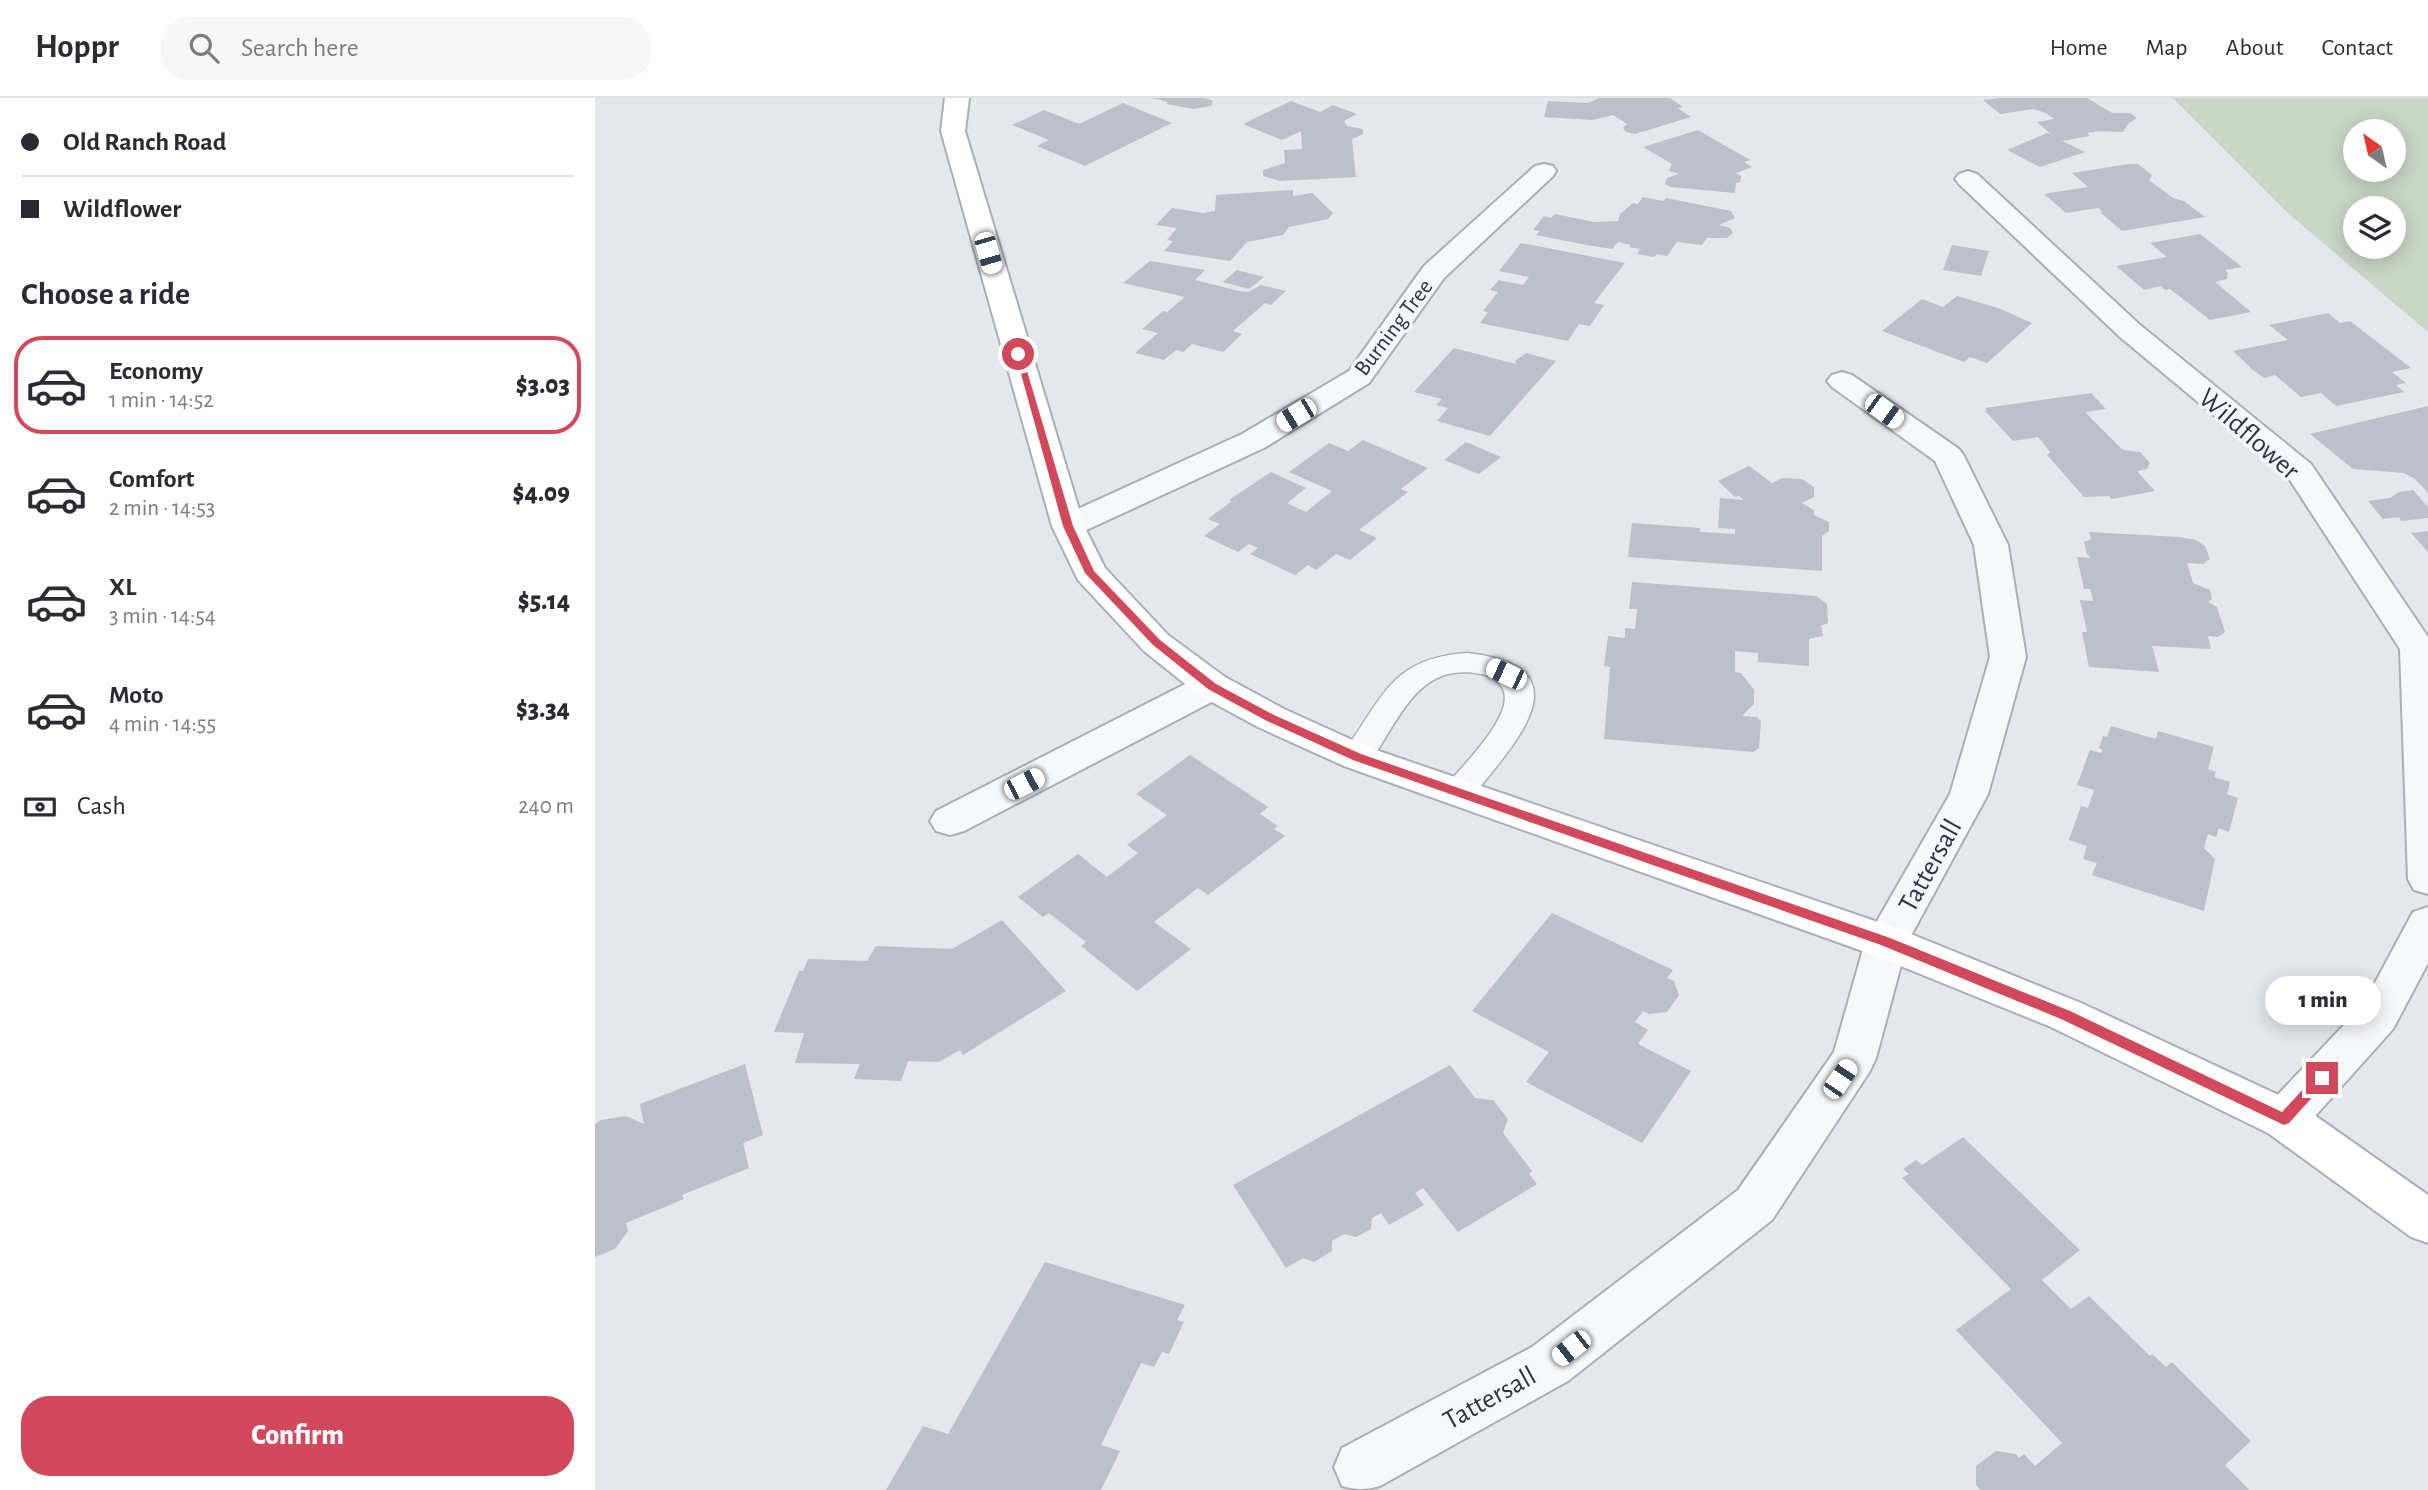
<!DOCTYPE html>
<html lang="en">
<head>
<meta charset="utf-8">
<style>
	:root { --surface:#fff; --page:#f7f7f7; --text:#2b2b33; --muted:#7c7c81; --line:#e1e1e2; --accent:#d1495b }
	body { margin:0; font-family:"Alegreya Sans",sans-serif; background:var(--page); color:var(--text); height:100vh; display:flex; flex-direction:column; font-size:26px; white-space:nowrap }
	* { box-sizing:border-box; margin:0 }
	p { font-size:23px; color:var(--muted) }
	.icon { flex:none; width:38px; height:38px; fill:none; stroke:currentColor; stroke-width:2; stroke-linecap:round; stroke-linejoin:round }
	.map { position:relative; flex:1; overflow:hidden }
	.panel { display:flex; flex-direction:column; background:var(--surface); width:595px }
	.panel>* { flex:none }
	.banner { display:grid; align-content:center; height:154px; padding:0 21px; background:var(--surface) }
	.needle { width:46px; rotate:326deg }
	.buttons { position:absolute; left:1748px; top:21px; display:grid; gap:14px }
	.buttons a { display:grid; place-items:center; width:63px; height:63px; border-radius:50%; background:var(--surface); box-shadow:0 4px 18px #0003; font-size:35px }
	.end { position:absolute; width:32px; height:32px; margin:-16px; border:9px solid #d1495b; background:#fff; box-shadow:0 0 0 4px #fff }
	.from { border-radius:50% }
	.bubble { position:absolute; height:49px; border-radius:24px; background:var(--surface); box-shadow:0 4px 18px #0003; font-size:23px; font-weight:800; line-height:49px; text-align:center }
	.car { position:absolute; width:21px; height:42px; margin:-21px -10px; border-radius:9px; box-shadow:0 0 5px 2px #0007; background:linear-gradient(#fff 24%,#345 0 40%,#fff 0 76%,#345 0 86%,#fff 0) }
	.banner b { display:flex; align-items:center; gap:24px; height:66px; font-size:26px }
	.banner b+b { border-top:2px solid var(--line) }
	.banner i { width:18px; height:18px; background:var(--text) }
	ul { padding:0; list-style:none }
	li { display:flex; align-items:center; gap:21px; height:98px; margin:0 14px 10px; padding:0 7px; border:4px solid transparent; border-radius:28px }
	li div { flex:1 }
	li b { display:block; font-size:26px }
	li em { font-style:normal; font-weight:800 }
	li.active { border-color:var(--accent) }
	li>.icon { width:63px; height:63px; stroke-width:1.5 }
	h2 { padding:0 21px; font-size:32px; line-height:84px }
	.pay { display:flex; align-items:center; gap:18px; height:77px; padding:0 21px; font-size:26px }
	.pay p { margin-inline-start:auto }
	.primary-button { display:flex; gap:14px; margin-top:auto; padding:14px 21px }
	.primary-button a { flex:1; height:80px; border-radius:28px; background:var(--accent); color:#fff; font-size:28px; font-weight:800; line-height:80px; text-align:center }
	header { display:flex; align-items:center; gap:42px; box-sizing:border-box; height:98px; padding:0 35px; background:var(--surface); border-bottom:2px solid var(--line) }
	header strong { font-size:33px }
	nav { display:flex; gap:38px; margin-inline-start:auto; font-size:24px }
	.search { width:490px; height:63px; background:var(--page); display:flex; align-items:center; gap:18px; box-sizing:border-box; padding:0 24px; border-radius:28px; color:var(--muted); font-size:26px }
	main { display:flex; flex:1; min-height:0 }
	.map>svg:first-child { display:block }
</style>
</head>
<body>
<header>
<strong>Hoppr</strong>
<div class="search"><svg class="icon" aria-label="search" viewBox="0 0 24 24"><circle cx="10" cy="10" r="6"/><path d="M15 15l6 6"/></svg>Search here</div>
<nav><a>Home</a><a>Map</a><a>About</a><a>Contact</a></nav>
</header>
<main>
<section class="panel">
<div class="banner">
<b><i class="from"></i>Old Ranch Road</b>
<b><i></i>Wildflower</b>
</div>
<h2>Choose a ride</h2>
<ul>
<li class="active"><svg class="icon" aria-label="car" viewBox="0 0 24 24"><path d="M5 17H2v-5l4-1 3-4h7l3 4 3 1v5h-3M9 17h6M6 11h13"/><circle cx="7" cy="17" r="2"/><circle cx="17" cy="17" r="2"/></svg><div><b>Economy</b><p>1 min · 14:52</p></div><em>$3.03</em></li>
<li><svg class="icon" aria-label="car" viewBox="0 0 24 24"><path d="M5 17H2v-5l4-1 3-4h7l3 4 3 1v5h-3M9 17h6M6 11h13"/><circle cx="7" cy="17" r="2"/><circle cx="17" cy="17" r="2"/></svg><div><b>Comfort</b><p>2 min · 14:53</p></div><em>$4.09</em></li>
<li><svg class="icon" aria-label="car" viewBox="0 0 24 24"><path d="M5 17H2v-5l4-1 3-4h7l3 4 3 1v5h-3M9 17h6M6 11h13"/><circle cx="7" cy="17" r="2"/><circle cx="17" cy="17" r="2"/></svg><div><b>XL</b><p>3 min · 14:54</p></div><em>$5.14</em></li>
<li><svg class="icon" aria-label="car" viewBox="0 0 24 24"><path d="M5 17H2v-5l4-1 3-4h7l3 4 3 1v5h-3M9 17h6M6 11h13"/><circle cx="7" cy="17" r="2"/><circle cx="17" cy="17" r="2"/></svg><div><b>Moto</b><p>4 min · 14:55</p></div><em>$3.34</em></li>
</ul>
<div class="pay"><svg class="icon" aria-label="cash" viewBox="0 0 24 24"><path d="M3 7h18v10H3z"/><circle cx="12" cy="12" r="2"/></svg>Cash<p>240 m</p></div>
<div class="primary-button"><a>Confirm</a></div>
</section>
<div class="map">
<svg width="1833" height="1392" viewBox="0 0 1833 1392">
	<rect width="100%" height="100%" fill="#e4e7ec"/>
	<path fill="#c9d6c5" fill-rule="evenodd" d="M 1578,0 L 1833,0 L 1833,234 L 1694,116 ZM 1760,33 L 1799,33 L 1799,72 L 1760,72 ZM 1760,110 L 1799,110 L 1799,149 L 1760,149 Z"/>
	<path fill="#bbc0ca" d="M 558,0 L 610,0 L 618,3 L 616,8 L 598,11 L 571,6 L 573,4 Z
		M 1004,0 L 1075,0 L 1088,9 L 1083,10 L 1096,19 L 1040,36 L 1031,34 L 1028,30 L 1032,26 L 1018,17 L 998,22 L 949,19 L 953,3 L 993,5 Z
		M 1405,0 L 1492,0 L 1517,15 L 1535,15 L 1542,20 L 1534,25 L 1528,34 L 1504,33 L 1492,35 L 1495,38 L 1467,43 L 1490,54 L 1445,69 L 1412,52 L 1452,35 L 1457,37 L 1442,24 L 1459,21 L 1451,15 L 1438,11 L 1405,16 L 1388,2 Z
		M 696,3 L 725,14 L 738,7 L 762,16 L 749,23 L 752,28 L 768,31 L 768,36 L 757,41 L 761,79 L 685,83 L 668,78 L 668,72 L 690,65 L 689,52 L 707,51 L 706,33 L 687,42 L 648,26 Z
		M 528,5 L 577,25 L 490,68 L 442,48 L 454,42 L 417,27 L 449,12 L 484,26 Z
		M 1103,32 L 1155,62 L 1149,64 L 1157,69 L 1141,75 L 1146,78 L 1145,84 L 1141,85 L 1140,95 L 1076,89 L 1070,86 L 1072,80 L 1084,76 L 1074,73 L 1077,66 L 1048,49 Z
		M 1534,66 L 1543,66 L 1557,77 L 1554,82 L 1578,100 L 1589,103 L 1610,119 L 1527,133 L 1505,114 L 1508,114 L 1503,110 L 1471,115 L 1449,96 L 1493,89 L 1477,75 Z
		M 698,92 L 698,98 L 717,95 L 738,115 L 733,121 L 694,129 L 688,137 L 652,144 L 635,163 L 569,153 L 578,143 L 572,142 L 582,130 L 561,127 L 577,110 L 608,115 L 620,113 L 621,97 Z
		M 1048,99 L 1068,103 L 1071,100 L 1136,113 L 1140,120 L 1124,127 L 1135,130 L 1138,135 L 1132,140 L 1112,140 L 1107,147 L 1082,144 L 1072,158 L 1062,156 L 1059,159 L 1042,156 L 1045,151 L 1034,149 L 1036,147 L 1023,144 L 1017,151 L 997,148 L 941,137 L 945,133 L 938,132 L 949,118 L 956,120 L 960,116 L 999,124 L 1023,123 L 1025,116 L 1038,105 L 1043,106 Z
		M 1605,136 L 1647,169 L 1630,172 L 1633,175 L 1632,181 L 1620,184 L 1656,214 L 1615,222 L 1575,191 L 1570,192 L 1566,188 L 1549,192 L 1521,168 L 1572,159 L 1555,145 Z
		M 926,145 L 1030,165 L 999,205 L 1009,207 L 995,228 L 984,226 L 973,243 L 885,225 L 893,214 L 888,213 L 903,194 L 895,192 L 904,182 L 928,187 L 934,179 L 904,173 Z
		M 1357,147 L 1394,153 L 1386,178 L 1348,172 Z
		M 555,163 L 610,172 L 600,182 L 644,193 L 653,194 L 666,187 L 691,193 L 676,207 L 670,205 L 638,233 L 647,236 L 628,254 L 597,246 L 588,254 L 581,252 L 569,262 L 540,255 L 563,235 L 547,231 L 568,213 L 572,214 L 590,199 L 528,185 Z
		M 642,172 L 669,179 L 654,191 L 628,184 Z
		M 1362,198 L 1403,210 L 1437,225 L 1392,265 L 1375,259 L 1369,264 L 1287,233 L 1327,201 L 1348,209 Z
		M 1733,215 L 1745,225 L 1755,223 L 1816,270 L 1797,274 L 1811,285 L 1801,287 L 1809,294 L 1741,308 L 1726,295 L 1706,299 L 1680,277 L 1669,280 L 1658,272 L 1638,253 L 1693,242 L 1674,227 Z
		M 859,250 L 921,266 L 920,263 L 931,255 L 961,263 L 895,338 L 842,323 L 853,310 L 841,307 L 847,301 L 819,294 Z
		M 1496,295 L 1511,311 L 1490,314 L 1528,352 L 1545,354 L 1555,365 L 1552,371 L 1542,373 L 1560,393 L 1517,401 L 1514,398 L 1489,399 L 1452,357 L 1455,354 L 1443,339 L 1418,343 L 1390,313 L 1392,312 L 1390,310 Z
		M 1833,308 L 1833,395 L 1820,381 L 1809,375 L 1758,371 L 1715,336 Z
		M 768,342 L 833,370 L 806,391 L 813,394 L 764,432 L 782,440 L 755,462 L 741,456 L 721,472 L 713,467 L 700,477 L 655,456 L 663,450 L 654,446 L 643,454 L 609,438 L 625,426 L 613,421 L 637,403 L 634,402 L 676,374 L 711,390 L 692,405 L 711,414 L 737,393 L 694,374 L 734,345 L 753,353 Z
		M 871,344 L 906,359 L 884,376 L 849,362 Z
		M 1154,368 L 1177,385 L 1188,380 L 1207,381 L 1219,389 L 1219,399 L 1207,405 L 1219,412 L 1219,417 L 1234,424 L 1234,433 L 1227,438 L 1227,473 L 1033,459 L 1037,425 L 1105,430 L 1105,434 L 1140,436 L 1140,431 L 1123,430 L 1125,400 L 1149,402 L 1144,398 L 1140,399 L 1123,383 Z
		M 1818,392 L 1833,409 L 1833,420 L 1806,423 L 1804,419 L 1788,421 L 1773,403 L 1795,400 L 1804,394 Z
		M 1833,433 L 1833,454 L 1816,435 Z
		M 1494,434 L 1584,439 L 1601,442 L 1610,448 L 1615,461 L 1608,466 L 1592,465 L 1598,485 L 1615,492 L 1617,501 L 1613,504 L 1622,509 L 1630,534 L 1623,539 L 1613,538 L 1616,551 L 1557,548 L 1564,574 L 1494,569 L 1487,534 L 1492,534 L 1485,502 L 1498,503 L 1495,491 L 1489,491 L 1482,459 L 1496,460 L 1492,456 L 1489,444 L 1496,441 Z
		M 1037,484 L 1221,498 L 1232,506 L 1233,525 L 1226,528 L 1228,538 L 1214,541 L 1214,568 L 1163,564 L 1163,555 L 1140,553 L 1140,574 L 1146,575 L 1159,592 L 1159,606 L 1147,618 L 1162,619 L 1166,623 L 1164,650 L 1158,654 L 1009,641 L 1015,569 L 1009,568 L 1013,538 L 1030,540 L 1030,530 L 1040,531 L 1042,511 L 1034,511 Z
		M 1516,628 L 1561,641 L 1563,633 L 1619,649 L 1613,671 L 1621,674 L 1619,679 L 1635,684 L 1632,696 L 1643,700 L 1634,734 L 1624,730 L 1621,739 L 1613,736 L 1609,750 L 1620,761 L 1609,813 L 1497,777 L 1502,765 L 1488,761 L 1492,748 L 1474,742 L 1486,708 L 1493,710 L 1499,692 L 1482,687 L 1495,652 L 1506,655 L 1508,652 L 1504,650 L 1508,638 L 1512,639 Z
		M 595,657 L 673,709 L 665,716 L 683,728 L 679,731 L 690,738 L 613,797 L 603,790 L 559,824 L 596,851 L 542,893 L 486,848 L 491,844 L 454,815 L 448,819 L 423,799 L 483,756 L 512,779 L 543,755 L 532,747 L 572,717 L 541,696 Z
		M 957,815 L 1078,872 L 1072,880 L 1079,883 L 1084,897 L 1072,914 L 1054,916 L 1048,913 L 1040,924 L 1053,932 L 1043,946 L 1096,973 L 1047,1045 L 931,984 L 954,954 L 877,913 Z
		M 407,822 L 471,893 L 368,957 L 365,952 L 344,964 L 313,963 L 306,983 L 259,981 L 265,966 L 200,965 L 209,935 L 179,934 L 204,873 L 208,873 L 213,861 L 272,863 L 281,848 L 357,851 Z
		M 150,966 L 168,1037 L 148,1045 L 154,1070 L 87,1097 L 89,1101 L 31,1125 L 33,1133 L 20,1151 L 0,1159 L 0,1026 L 6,1022 L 31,1018 L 49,1026 L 45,1006 Z
		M 855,967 L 880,1000 L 898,1002 L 913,1021 L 908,1035 L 937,1073 L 934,1076 L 942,1086 L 863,1134 L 828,1090 L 820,1095 L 829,1107 L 794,1127 L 786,1115 L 777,1120 L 776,1131 L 761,1139 L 749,1136 L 737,1143 L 737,1153 L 719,1164 L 708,1160 L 691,1170 L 638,1087 Z
		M 1368,1039 L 1485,1152 L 1447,1182 L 1476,1211 L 1494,1198 L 1555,1258 L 1557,1256 L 1571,1269 L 1577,1264 L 1656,1343 L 1630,1367 L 1654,1392 L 1385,1392 L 1381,1387 L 1381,1368 L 1401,1353 L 1421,1356 L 1424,1360 L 1429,1356 L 1440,1368 L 1467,1345 L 1361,1232 L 1416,1191 L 1307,1080 L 1314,1076 L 1308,1071 L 1321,1062 L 1327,1067 Z
		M 450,1164 L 590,1207 L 582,1222 L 589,1224 L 574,1256 L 567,1254 L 559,1269 L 546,1265 L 506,1347 L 525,1353 L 506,1392 L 291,1392 L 328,1328 L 353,1336 Z"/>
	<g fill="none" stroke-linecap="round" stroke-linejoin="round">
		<g stroke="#a9aeb7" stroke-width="3">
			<path id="lane" d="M 872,555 C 999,569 914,651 873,704 L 862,707 L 851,704 L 846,696 C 860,671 943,602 895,579 C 882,573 860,573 847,578 C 818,588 800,625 784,650 C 781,655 777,664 772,667 C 765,671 758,669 751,667 L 747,659 L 751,651 C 789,597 798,560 872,555 Z"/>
		</g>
		<g stroke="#a9aeb7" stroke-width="4">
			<path id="street" d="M 949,66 L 958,68 L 961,73 L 958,78 L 849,180 L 774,285 L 669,350 L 485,435 L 473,438 L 461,435 L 457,428 L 461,421 L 647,336 L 754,273 L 829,168 L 940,68 Z
				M 1373,73 L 1382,76 L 1545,227 L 1716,366 L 1833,539 L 1833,796 L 1819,792 L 1813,781 L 1805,551 L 1693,379 L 1525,239 L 1364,86 L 1360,81 L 1364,76 Z
				M 1247,274 L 1257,277 L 1364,351 L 1369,358 L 1413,447 L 1431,559 L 1393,696 L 1312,845 L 1281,960 L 1275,973 L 1177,1122 L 973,1283 L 785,1388 C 771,1392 761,1392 747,1388 L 739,1369 L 747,1350 L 937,1249 L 1143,1092 L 1239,954 L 1270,844 L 1355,696 L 1395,559 L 1379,447 L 1340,363 L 1237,289 L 1232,283 L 1237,277 Z
				M 617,576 L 630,579 L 635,588 L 630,597 L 369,733 L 355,737 L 341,733 L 335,723 L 341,713 L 604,579 Z
				M 1833,809 L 1833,865 L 1798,931 L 1705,1035 L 1689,1040 L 1673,1035 L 1666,1021 L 1673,1007 L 1768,907 L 1818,814 Z"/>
		</g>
		<g stroke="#a9aeb7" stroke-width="4">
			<path id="secondary" d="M 350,0 L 374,0 L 370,33 L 489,428 L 510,470 L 573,537 L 630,579 L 689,611 L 775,650 L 1306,832 L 1486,905 L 1705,1007 L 1833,1097 L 1833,1145 L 1816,1139 L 1673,1035 L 1456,929 L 1276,856 L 749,668 L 663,629 L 604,597 L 549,553 L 483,482 L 457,428 L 346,33 Z"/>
		</g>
		<use href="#lane" fill="#f7f8fa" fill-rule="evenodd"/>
		<use href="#street" fill="#f7f8fa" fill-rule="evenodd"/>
		<use href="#secondary" fill="#fff" fill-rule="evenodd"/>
	</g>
	<path fill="#d1495b" d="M 420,254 L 427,256 L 478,428 L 499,473 L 565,542 L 621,586 L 679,617 L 766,656 L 1295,840 L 1475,913 L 1687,1014 L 1722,976 L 1731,976 L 1731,984 L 1694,1025 L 1689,1027 L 1466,921 L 1286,847 L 758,662 L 672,623 L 613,591 L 558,547 L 490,475 L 468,428 Z"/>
	<g text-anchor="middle" stroke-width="7" stroke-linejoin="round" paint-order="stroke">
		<g font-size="23" fill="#2b3445" stroke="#f4f6f9">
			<text transform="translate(798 229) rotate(-53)" y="8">Burning Tree</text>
		</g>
		<g font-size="28" fill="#2b3445" stroke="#f4f6f9">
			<text transform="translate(1655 335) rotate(41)" y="10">Wildflower</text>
			<text transform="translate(1334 767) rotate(-61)" y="10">Tattersall</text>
			<text transform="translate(894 1299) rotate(-29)" y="10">Tattersall</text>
		</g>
	</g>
</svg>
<div class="buttons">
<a><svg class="needle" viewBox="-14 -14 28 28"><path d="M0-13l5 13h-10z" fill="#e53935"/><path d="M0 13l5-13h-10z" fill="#7c7c81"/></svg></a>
<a><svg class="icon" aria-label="layers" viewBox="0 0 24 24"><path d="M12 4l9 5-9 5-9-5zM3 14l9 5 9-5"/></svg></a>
</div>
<i class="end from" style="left:423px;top:256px"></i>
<i class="end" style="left:1727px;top:980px"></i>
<div class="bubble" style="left:1670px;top:878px;width:116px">1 min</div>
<i class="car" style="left:393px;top:155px;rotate:164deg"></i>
<i class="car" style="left:1289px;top:313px;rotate:126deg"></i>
<i class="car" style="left:701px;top:317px;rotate:239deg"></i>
<i class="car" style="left:911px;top:576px;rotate:295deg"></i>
<i class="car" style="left:429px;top:686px;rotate:63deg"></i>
<i class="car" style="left:1245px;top:981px;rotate:34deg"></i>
<i class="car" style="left:976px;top:1250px;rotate:232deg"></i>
</div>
</main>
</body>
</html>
